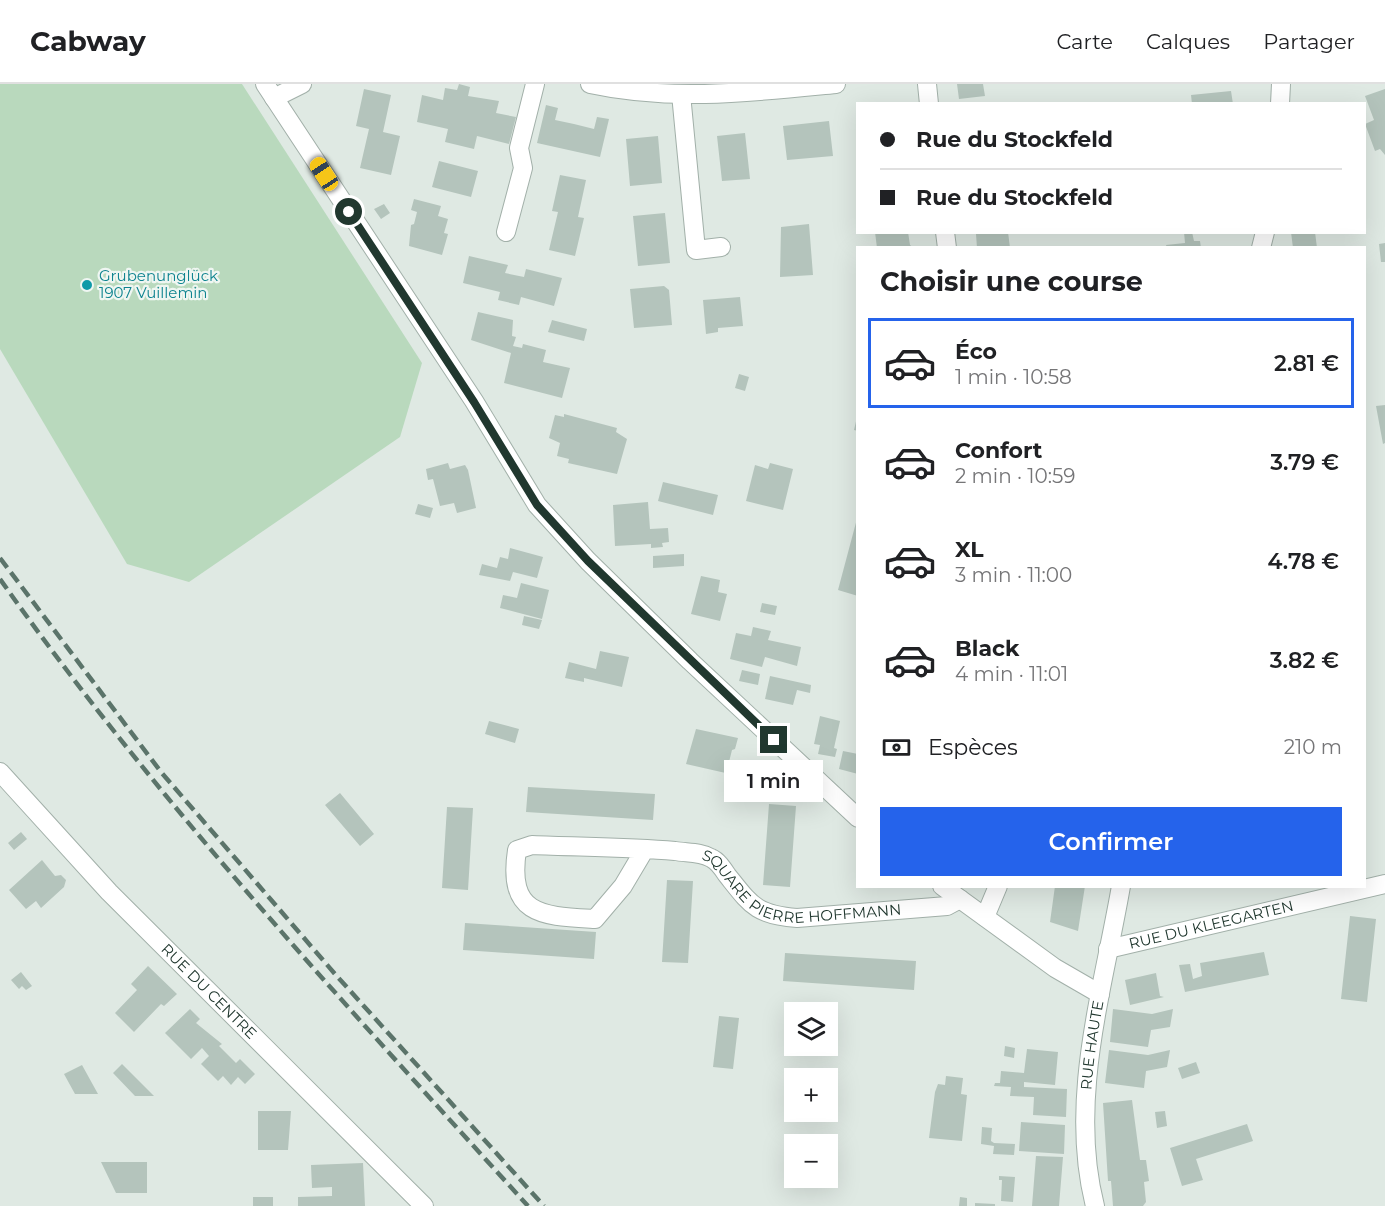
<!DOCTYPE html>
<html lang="fr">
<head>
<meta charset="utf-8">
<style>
	:root { --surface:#fff; --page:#f6f6f6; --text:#202124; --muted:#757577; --line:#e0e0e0; --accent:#2563eb }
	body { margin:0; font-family:Montserrat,sans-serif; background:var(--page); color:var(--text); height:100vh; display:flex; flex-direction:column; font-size:22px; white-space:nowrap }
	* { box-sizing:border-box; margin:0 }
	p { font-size:20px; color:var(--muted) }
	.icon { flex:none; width:33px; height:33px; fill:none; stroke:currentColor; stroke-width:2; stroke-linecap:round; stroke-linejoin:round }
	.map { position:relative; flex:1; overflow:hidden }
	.drawer { position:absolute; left:856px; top:162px; width:510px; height:642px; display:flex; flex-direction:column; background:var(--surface); border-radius:0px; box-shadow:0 6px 24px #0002 }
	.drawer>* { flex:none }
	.top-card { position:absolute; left:856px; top:18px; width:510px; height:132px; border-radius:0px; box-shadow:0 6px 24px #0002; display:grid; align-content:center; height:132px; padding:0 24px; background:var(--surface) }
	.buttons { position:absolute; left:784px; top:918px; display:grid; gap:12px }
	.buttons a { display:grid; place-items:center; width:54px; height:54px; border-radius:0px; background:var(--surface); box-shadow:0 6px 24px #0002; font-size:30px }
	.end { position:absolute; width:27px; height:27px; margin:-14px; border:8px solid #21382f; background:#fff; box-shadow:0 0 0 3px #fff }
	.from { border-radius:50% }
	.bubble { position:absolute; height:42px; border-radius:0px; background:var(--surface); box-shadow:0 6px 24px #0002; font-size:20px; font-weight:600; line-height:42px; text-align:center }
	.car { position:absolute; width:18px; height:36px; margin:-18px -9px; border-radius:8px; box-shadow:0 0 4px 2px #0007; background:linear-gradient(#f5c518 24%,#345 0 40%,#f5c518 0 76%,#345 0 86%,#f5c518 0) }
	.top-card b { display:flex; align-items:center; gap:21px; height:57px; font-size:22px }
	.top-card b+b { border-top:2px solid var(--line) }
	.top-card i { width:15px; height:15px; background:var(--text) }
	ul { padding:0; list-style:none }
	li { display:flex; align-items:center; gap:18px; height:90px; margin:0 12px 9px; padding:0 12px; border:3px solid transparent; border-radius:0px }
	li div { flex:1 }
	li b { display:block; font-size:22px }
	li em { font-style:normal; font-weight:600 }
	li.on { border-color:var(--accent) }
	li>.icon { width:54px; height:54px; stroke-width:1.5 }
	h2 { padding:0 24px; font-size:27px; line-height:72px }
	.pay { display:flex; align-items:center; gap:15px; height:66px; padding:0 24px; font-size:22px }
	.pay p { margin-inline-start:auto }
	.button { display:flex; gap:12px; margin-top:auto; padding:12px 24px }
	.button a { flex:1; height:69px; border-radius:0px; background:var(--accent); color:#fff; font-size:24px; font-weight:600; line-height:69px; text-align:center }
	header { display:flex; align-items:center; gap:36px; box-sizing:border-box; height:84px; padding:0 30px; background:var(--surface); border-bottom:2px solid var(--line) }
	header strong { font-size:28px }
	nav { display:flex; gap:33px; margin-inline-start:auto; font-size:21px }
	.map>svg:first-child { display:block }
</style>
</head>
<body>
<header>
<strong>Cabway</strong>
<nav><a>Carte</a><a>Calques</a><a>Partager</a></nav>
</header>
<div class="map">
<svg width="1385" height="1122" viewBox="0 0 1385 1122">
	<rect width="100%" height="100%" fill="#dfe9e3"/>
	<path fill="#b9d9bd" d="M 0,0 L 242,0 L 422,279 L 400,353 L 189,498 L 127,480 L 0,265 Z"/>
	<path fill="#b4c4bc" d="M 459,0 L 470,3 L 468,12 L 499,17 L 496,29 L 516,33 L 509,60 L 477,52 L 474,65 L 445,58 L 448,45 L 417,38 L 422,11 L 443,16 L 445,4 L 457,6 Z
		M 957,0 L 983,0 L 985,12 L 959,15 Z
		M 364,5 L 391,11 L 383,48 L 400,52 L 391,91 L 360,84 L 369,45 L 356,42 Z
		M 1385,5 L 1385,71 L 1380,65 L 1375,67 L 1365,40 L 1374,36 L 1365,12 Z
		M 1231,7 L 1233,20 L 1192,20 L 1191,11 Z
		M 546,21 L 558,24 L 555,36 L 574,40 L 594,45 L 597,33 L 609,35 L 600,73 L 537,59 Z
		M 829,37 L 833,72 L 787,76 L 783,42 Z
		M 745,49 L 750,95 L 722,97 L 717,52 Z
		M 658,52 L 662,99 L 630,102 L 626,55 Z
		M 439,77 L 478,87 L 471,113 L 432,103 Z
		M 560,91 L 586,96 L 578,133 L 584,134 L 575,172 L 549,166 L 558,128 L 552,127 Z
		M 414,115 L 441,122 L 438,132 L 448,135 L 444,149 L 448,150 L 442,171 L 409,162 L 411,141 L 414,140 L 417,128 L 411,126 Z
		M 384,120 L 390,129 L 381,135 L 374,125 Z
		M 665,129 L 670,179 L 638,182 L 633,132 Z
		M 809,140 L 813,191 L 780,193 L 781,143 Z
		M 875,148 L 908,148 L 910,161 L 914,164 L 877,164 Z
		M 1008,148 L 1010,164 L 977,164 L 976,150 Z
		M 1184,148 L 1192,148 L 1194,157 L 1200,157 L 1201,164 L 1167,164 L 1166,161 L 1185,159 Z
		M 1291,148 L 1315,148 L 1317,164 L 1293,164 Z
		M 1385,159 L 1385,178 L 1381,178 L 1379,160 Z
		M 469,172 L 508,181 L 505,189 L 524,193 L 526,185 L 562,194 L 554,222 L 521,213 L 519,221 L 498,216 L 500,208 L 463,199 Z
		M 664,202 L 669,206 L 672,241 L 634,244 L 630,205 Z
		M 740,213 L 743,242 L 718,244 L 718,248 L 706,250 L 703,216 Z
		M 478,228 L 513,236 L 512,252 L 516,253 L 513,262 L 522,264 L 523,260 L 546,266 L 543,278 L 570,284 L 562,314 L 504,299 L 511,269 L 471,256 Z
		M 552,236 L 587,245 L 584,257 L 548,248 Z
		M 739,290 L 749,293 L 745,307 L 735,304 Z
		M 1385,321 L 1385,359 L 1383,360 L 1376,322 Z
		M 564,330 L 617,344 L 616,348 L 627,355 L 617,390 L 568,379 L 569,375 L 557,372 L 560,359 L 549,354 L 555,331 L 564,333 Z
		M 857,333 L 858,333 L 858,347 L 854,346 Z
		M 448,379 L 450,385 L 465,381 L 468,386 L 476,424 L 457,429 L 454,419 L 440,422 L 433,395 L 428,396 L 426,385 Z
		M 770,379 L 793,385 L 783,426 L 746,417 L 755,381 L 768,385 Z
		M 663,398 L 718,411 L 713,431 L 658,417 Z
		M 648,418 L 650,445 L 668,444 L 669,458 L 662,459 L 663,463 L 651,464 L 651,460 L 615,462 L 613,421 Z
		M 418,420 L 433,424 L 430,434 L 415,430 Z
		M 858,431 L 858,512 L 838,506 Z
		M 510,464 L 543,473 L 537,494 L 513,488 L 510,497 L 479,491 L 482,480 L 497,484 L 500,473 L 508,475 Z
		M 684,470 L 684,482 L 653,484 L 653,472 Z
		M 701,492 L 720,496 L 718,508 L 727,510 L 720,537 L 691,530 Z
		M 521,499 L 549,506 L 542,535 L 500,524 L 503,511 L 517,514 Z
		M 762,519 L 777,522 L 775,531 L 760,528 Z
		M 524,532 L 542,536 L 539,545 L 522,541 Z
		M 753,543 L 771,547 L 768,556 L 801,563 L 797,582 L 765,573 L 762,583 L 730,575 L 736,549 L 751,552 Z
		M 600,567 L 629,573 L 622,603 L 584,594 L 584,598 L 565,594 L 569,578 L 596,585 Z
		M 742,586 L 760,590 L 758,601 L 739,597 Z
		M 770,592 L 811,601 L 810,609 L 797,606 L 793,621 L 765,615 Z
		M 820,632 L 840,637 L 834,664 L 837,665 L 835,673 L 818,670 L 820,661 L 814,660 Z
		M 489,637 L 519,645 L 515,659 L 485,650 Z
		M 696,645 L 738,654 L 735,665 L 732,666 L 727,686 L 730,690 L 686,680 Z
		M 843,667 L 858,670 L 858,690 L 839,685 Z
		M 528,703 L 655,710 L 653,736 L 526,728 Z
		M 340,709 L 374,750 L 360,762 L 325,721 Z
		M 769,720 L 796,722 L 790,803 L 763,801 Z
		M 447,723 L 473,724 L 468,806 L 442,804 Z
		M 21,748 L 27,755 L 14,766 L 8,759 Z
		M 42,776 L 55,792 L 61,791 L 66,796 L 64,803 L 41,824 L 36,817 L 26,825 L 9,806 Z
		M 667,796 L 693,797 L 688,879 L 662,878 Z
		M 1055,802 L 1085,802 L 1078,847 L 1050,838 Z
		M 1350,832 L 1376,835 L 1367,918 L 1341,915 Z
		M 465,839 L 596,848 L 594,875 L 463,866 Z
		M 1264,868 L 1269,891 L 1185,908 L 1179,881 L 1190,880 L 1193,895 L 1202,892 L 1200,879 Z
		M 785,869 L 916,877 L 914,906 L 783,897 Z
		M 148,882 L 177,910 L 164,922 L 161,920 L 134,948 L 115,929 L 137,906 L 131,900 Z
		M 21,888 L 32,902 L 26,906 L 22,902 L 19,905 L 11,896 Z
		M 1156,889 L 1160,912 L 1164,913 L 1130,921 L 1125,896 Z
		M 190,925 L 200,935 L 196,939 L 222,960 L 219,962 L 236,979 L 240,975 L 255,990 L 245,1000 L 238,993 L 231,1001 L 223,992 L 218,997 L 201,980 L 209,972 L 202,964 L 191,975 L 165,949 Z
		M 1113,925 L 1152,930 L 1173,925 L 1170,943 L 1151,946 L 1148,963 L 1110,958 Z
		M 719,932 L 739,934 L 733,985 L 713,983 Z
		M 1005,962 L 1015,964 L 1014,974 L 1004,972 Z
		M 1027,965 L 1058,968 L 1055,1001 L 1024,998 L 1024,1003 L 1067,1005 L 1066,1033 L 1033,1031 L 1034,1013 L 1010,1012 L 1011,1003 L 994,1002 L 995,999 L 1000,999 L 1001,987 L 1024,989 Z
		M 1109,966 L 1148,971 L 1170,966 L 1167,983 L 1146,987 L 1144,1004 L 1105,999 Z
		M 1196,978 L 1200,989 L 1182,995 L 1178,984 Z
		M 122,980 L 154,1012 L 135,1012 L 113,989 Z
		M 82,981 L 98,1010 L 75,1010 L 64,990 Z
		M 946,992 L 963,994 L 961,1010 L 967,1011 L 962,1057 L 929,1054 L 935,1008 L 938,1000 L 945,1001 Z
		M 1132,1016 L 1140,1076 L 1146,1076 L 1149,1097 L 1144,1098 L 1146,1118 L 1143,1122 L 1113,1122 L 1111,1097 L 1108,1097 L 1103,1019 Z
		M 258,1027 L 291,1027 L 288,1066 L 258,1066 Z
		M 1165,1027 L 1167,1042 L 1157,1044 L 1155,1028 Z
		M 1021,1038 L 1065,1041 L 1064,1070 L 1019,1067 Z
		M 1247,1040 L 1253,1057 L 1196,1075 L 1203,1096 L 1182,1102 L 1170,1064 Z
		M 982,1043 L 992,1044 L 991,1057 L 994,1059 L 1015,1060 L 1014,1071 L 993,1070 L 994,1062 L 981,1060 Z
		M 1036,1072 L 1063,1073 L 1059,1122 L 1032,1122 Z
		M 101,1078 L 147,1078 L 147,1109 L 116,1109 Z
		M 363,1079 L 365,1122 L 298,1122 L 298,1113 L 332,1112 L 332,1103 L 312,1104 L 311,1081 Z
		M 999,1092 L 1015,1093 L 1013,1118 L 1001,1117 L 1002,1096 L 999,1096 Z
		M 253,1113 L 273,1113 L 273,1122 L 253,1122 Z
		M 960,1113 L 967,1114 L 967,1122 L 959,1122 Z
		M 975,1119 L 995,1120 L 995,1122 L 975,1122 Z"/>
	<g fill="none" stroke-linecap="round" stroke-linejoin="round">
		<g stroke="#a2b0a9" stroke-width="20">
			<g id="minor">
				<path d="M 265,0 L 474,317 L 537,421 L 588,477 L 690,577 L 858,734"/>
				<path d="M 590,0 C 672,18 754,8 836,0"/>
				<path d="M 927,0 L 929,20"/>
				<path d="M 681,10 L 696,166 L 721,163"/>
				<path d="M 274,14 L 302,0"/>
				<path d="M 1280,20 L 1281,0"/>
				<path d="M 506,148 L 523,84 L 519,64 L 535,0"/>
				<path d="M 945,148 L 947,164"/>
				<path d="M 1261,164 L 1265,148"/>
				<path id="s1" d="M 0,688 L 109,808 L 424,1122"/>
				<path id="s2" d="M 645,765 L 623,802 L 595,835 C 542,832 507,832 517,766 L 532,761 C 580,763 628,763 675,767 C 687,769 701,768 711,774 C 718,777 723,785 727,791 C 751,821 756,831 797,834 L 947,822 L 960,815"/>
				<path d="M 942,802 L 1055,884 L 1100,910"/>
				<path d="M 985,833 L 998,802"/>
				<path id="s3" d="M 1108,865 L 1385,800"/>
				<path id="s4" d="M 1095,1122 C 1068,1017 1103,906 1121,802"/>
			</g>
		</g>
		<use href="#minor" stroke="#fff" stroke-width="18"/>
		<path stroke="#5b746a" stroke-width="4.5" stroke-dasharray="12 6" stroke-linecap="butt" d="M 0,474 L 161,688 L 335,890 L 544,1122
			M 0,495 C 158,719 344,919 528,1122"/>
	</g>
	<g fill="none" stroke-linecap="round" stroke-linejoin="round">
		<path stroke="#21382f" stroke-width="8" d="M 349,128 L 474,318 L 537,421 L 588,477 L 774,656"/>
	</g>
	<circle fill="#0f9aa8" stroke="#eff6f2" stroke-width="2" cx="87" cy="201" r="6"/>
	<g text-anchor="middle" stroke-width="4.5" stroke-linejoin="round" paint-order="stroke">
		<g font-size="15" fill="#0d838f" stroke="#eff6f2" text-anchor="start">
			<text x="99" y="197">Grubenunglück<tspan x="99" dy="17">1907 Vuillemin</tspan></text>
		</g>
		<g font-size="15" fill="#21382f" stroke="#eff6f2">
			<text dy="5" stroke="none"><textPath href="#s2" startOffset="513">SQUARE PIERRE HOFFMANN</textPath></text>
			<text dy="5" stroke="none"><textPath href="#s3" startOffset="106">RUE DU KLEEGARTEN</textPath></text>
			<text dy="5" stroke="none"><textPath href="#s1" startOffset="303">RUE DU CENTRE</textPath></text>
			<text dy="5" stroke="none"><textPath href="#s4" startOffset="162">RUE HAUTE</textPath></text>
		</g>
	</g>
</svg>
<div class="buttons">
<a><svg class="icon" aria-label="layers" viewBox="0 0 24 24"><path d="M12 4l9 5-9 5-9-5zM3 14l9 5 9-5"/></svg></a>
<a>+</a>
<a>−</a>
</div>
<i class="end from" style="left:349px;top:128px"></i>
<i class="end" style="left:774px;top:656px"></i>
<div class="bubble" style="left:724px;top:676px;width:99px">1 min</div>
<i class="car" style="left:324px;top:90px;rotate:327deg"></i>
<div class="top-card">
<b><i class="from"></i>Rue du Stockfeld</b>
<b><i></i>Rue du Stockfeld</b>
</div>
<section class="drawer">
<h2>Choisir une course</h2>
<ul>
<li class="on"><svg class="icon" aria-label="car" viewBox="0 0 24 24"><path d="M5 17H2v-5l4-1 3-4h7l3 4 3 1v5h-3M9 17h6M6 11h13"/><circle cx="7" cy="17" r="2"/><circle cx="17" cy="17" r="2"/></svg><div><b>Éco</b><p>1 min · 10:58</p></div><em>2.81 €</em></li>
<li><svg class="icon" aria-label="car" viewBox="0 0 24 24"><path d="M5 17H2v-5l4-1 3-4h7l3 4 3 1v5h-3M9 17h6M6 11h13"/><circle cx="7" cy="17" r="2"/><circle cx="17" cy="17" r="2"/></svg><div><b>Confort</b><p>2 min · 10:59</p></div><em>3.79 €</em></li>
<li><svg class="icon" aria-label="car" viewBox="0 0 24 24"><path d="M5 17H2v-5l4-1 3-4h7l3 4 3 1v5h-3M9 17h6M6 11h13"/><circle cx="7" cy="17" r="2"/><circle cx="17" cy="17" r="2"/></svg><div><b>XL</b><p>3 min · 11:00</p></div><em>4.78 €</em></li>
<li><svg class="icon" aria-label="car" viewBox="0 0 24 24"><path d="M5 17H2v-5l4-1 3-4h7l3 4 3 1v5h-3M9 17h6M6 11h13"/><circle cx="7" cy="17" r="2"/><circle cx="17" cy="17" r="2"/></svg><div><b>Black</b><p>4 min · 11:01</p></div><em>3.82 €</em></li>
</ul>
<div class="pay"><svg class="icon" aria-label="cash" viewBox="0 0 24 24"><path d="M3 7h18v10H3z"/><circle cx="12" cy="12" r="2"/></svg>Espèces<p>210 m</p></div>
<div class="button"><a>Confirmer</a></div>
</section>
</div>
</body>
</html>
